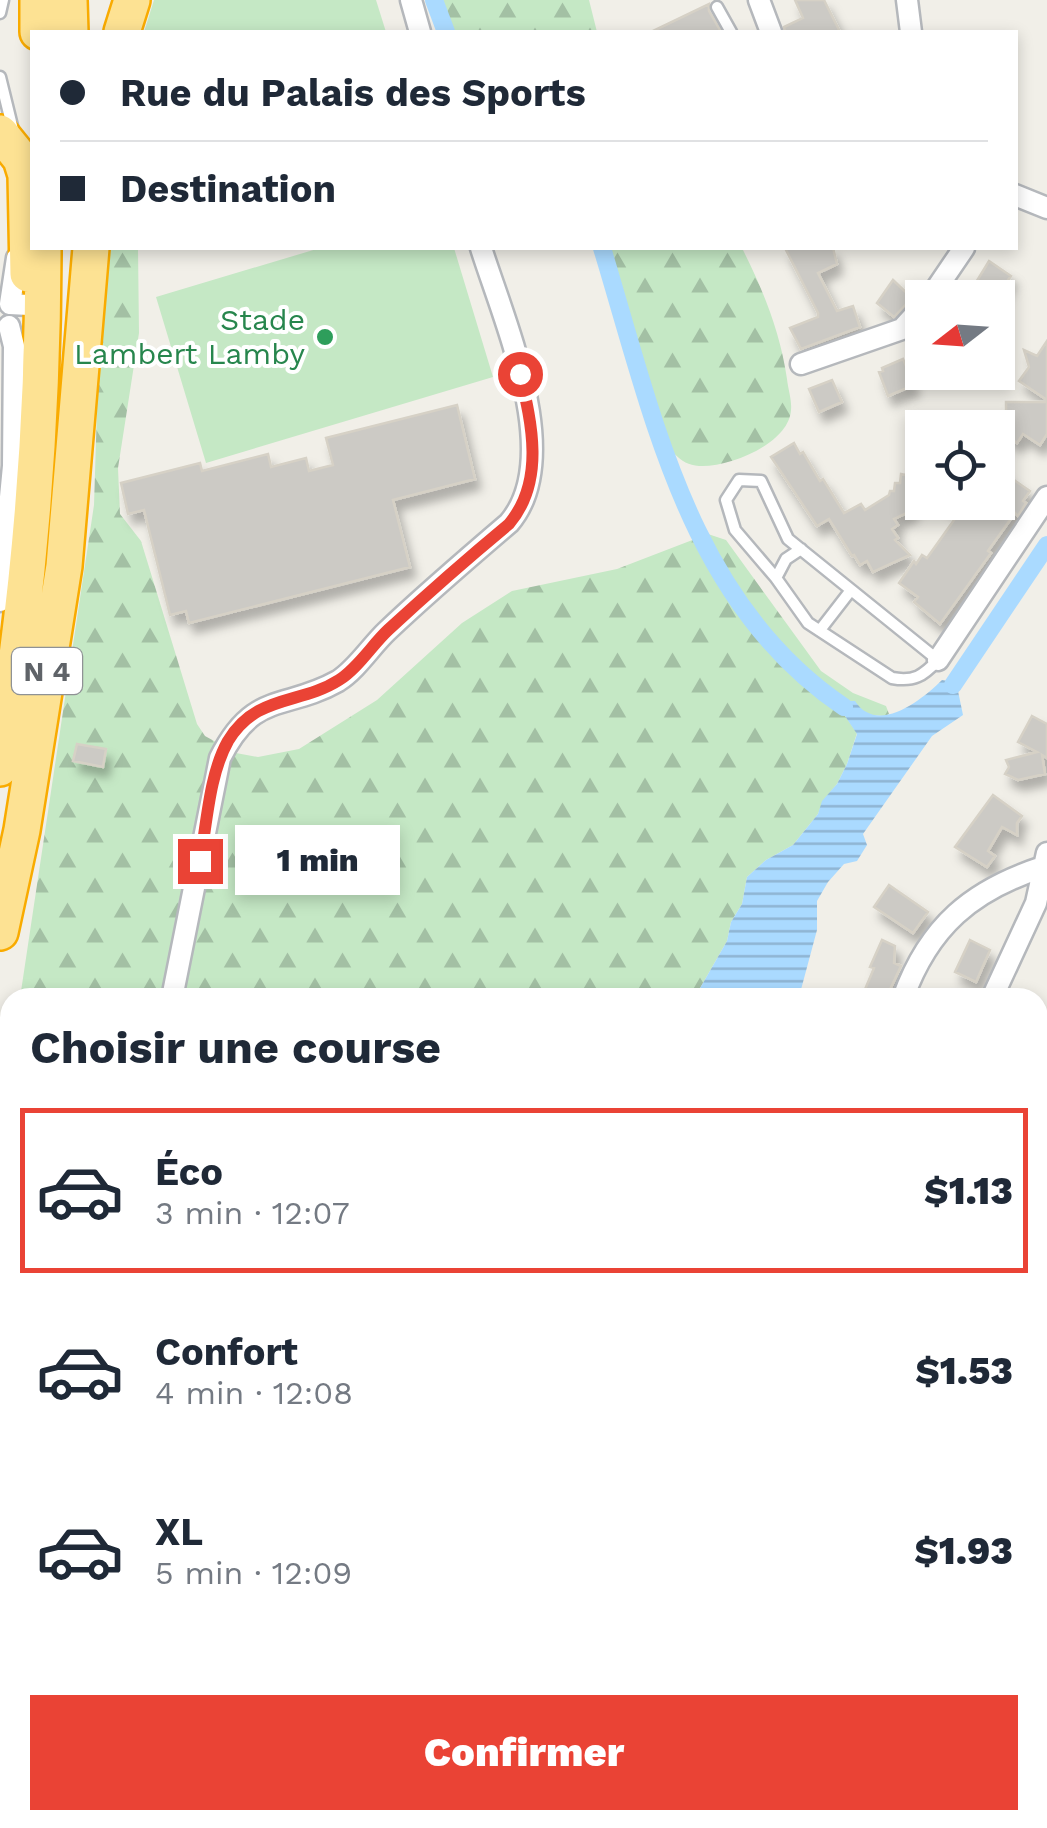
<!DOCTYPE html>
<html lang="fr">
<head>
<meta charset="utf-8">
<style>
	:root { --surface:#fff; --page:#f6f6f7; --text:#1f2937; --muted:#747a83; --line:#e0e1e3; --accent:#ea4335 }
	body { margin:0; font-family:"Work Sans",sans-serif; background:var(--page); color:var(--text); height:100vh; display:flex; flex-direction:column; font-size:38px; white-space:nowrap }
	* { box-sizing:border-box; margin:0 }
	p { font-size:32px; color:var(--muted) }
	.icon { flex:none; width:55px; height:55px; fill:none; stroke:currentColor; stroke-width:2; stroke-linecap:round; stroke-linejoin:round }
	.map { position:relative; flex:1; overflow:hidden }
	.sheet { position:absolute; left:0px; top:988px; width:1048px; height:842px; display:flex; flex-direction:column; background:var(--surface); border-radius:30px 30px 0 0; box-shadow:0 5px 15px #0003 }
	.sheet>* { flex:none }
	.top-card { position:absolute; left:30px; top:30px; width:988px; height:220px; border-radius:0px; box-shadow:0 5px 15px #0003; display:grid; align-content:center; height:220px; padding:0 30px; background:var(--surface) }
	.needle { width:65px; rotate:253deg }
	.buttons { position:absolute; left:905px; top:280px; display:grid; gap:20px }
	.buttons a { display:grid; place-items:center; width:110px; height:110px; border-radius:0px; background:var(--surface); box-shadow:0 5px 15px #0003; font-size:50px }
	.end { position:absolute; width:45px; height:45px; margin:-22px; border:12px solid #ea4335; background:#fff; box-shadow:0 0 0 5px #fff }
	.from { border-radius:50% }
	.bubble { position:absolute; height:70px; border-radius:0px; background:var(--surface); box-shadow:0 5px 15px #0003; font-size:32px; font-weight:800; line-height:70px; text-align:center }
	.top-card b { display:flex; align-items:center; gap:35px; height:95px; font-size:38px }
	.top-card b+b { border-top:2px solid var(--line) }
	.top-card i { width:25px; height:25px; background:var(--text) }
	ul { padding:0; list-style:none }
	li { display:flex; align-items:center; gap:30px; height:165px; margin:0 20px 15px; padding:0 10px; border:5px solid transparent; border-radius:0px }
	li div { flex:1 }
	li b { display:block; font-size:38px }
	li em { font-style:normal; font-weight:800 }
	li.current { border-color:var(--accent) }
	li>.icon { width:90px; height:90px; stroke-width:1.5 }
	h2 { padding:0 30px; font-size:45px; line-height:120px }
	.action { display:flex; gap:20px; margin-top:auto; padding:20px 30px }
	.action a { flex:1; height:115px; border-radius:0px; background:var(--accent); color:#fff; font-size:40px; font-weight:800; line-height:115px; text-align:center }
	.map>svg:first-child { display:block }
</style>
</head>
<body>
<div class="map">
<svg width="1047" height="1828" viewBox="0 0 1047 1828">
	<defs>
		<pattern id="forest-firs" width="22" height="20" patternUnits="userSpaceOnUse" patternTransform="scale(2.5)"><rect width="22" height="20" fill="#c5e8c5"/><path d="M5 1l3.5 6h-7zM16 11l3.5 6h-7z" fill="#a3c0a4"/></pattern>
		<pattern id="water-rules" width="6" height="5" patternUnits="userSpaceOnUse" patternTransform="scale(2.5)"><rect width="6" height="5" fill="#aadaff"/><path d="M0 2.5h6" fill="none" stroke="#8eb4d2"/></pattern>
		<filter id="shadow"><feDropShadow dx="5.5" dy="10" stdDeviation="5" flood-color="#0004"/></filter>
	</defs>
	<rect width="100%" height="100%" fill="#f1efe8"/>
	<path fill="#c5e8c5" d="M 154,0 L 376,0 L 386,32 L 144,32 Z
		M 320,248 L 454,248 L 493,377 L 206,463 L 156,297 Z"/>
	<path fill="url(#forest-firs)" d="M 443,0 L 589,0 L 597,32 L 454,32 Z
		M 102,248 L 138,248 L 139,333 L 118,468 L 120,514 L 141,541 L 197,724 L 205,736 L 236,753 L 258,757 L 299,749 L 377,700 L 462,623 L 512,591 L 617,569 L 708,534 L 726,540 L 821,671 L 853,693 L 886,706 L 889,714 L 885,716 L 843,713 L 857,733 L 847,764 L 837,784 L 823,801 L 818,814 L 793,845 L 766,860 L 747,877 L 742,904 L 731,922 L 727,941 L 695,997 L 20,998 L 94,505 Z
		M 605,248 L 742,248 C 763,290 780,331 787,379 C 788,389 792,400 791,410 C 789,444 728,468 699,466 C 679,465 668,447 659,432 Z"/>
	<path fill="url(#water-rules)" d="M 942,680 L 948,681 L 958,691 L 963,715 L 932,736 L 863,834 L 867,845 L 857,861 L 844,864 L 828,882 L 817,901 L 817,930 L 799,997 L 695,997 L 727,941 L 731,922 L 742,904 L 747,877 L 766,860 L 793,845 L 818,814 L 822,801 L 837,784 L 847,764 L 857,734 L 843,713 L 847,701 L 855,701 C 877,735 921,701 942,680 Z
		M 1047,1191 L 1047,1828 L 274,1828 L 265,1820 L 1038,1820 L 1038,1196 Z"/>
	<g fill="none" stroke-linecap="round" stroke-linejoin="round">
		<path stroke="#aadaff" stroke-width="18" d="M 434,0 L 446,32
			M 602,248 C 653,415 689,603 844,707
			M 953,685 L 1047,545"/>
	</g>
	<path fill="#cccac5" stroke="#d6d1c6" stroke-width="2.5" filter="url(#shadow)" d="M 795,0 L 824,0 L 840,32 L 785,32 L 784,27 L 803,18 Z
		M 709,4 L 709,11 L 721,32 L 651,32 Z
		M 785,248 L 833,248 L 837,264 L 818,273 L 837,311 L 853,306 L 860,327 L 801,349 L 790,328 L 818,317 L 818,313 Z
		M 989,261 L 1011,276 L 995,298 L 975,284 Z
		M 893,280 L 912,298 L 894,317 L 877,303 Z
		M 1047,341 L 1047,400 L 1019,381 L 1029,367 L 1024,350 L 1037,356 Z
		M 903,359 L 914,385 L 888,396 L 879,372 L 883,371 L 882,368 Z
		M 832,380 L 842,402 L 819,412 L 809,389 Z
		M 1006,402 L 1047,402 L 1047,434 L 1040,445 L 1023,434 L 1017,443 L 998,429 L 1006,418 Z
		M 457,405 L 475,479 L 393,500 L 410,567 L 189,623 L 186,611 L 170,615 L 144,510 L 128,514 L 121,483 L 200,463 L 202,471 L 268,454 L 271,467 L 306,458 L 309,471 L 333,465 L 326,438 Z
		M 794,443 L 800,454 L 803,452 L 820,481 L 823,479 L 844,513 L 861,504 L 865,510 L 889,495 L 890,491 L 894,491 L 895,483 L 900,483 L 901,474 L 906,475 L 907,466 L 922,469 L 922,493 L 918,492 L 917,501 L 912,500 L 911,511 L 894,519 L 898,525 L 892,529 L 898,538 L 895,540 L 910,555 L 873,572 L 867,561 L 860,565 L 854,555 L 852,556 L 829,519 L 817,526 L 771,457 Z
		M 998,469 L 1030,491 L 1023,501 L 1026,503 L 1018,516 L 1015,513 L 988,551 L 991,553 L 940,624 L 914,602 L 918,597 L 899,583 L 914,561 L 916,564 L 922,555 L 927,558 L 959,513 L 944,502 L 998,502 Z
		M 1032,716 L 1047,724 L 1047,758 L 1042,755 L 1045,774 L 1018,780 L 1005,774 L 1009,767 L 1006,760 L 1037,752 L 1018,742 Z
		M 77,744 L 106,749 L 103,767 L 73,761 Z
		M 993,795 L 1022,816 L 1017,823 L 1017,835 L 1002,827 L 988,851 L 995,856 L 987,867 L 955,847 Z
		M 889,885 L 928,912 L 913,933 L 874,907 Z
		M 882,940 L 895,946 L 894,963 L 901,966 L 886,998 L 873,998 L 863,994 L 874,968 L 870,967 Z
		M 970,940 L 990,950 L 976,982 L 955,972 Z"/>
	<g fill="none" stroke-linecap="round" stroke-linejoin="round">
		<g stroke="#b5b8bc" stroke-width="15">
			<path id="lane" d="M 717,7 L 731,32
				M 0,13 L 3,0
				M 0,77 L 13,130
				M 739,480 L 761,481 L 788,539 L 938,660 C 923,676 914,682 892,678 L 808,623 L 776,578 L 735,530 L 726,500 Z
				M 776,578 L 786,559 L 801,549
				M 820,630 L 851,590
				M 0,1127 L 10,1129
				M 0,1457 L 10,1447
				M 0,1569 L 10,1571"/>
		</g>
		<g stroke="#b5b8bc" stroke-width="25">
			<path id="street" d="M 411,0 L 420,32
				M 759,0 L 771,32
				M 907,0 L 911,32
				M 1015,195 L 1047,208
				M 17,258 L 10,304 L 29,305
				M 930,298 L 964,248
				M 801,364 L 902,329 L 922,307
				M 0,601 L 13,466 L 14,346 L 9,326
				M 938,660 L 1047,497
				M 172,998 L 220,758 C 254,690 285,711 338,681 C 357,669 371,646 387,631 C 426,594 468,558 509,523 C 565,458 504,321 481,248
				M 903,998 C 929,926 972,890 1043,867 L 1047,872
				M 992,998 L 1036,903 L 1047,853
				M 1038,1066 L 1047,1055
				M 0,1369 L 10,1371
				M 0,1774 L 10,1794
				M 158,1820 L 160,1828
				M 4,1828 L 10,1811"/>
		</g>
		<g stroke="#f9ab00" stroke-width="40">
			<path id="highway" d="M 38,0 L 38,32
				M 69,0 L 70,32
				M 122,32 L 132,0
				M 0,133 L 21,159 L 26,175 L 28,274
				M 0,768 C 30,593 43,425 43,248
				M 0,932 L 22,830 L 64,566 L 91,248"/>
		</g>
		<use href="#lane" stroke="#fff" stroke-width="10"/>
		<use href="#street" stroke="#fff" stroke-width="20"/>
		<use href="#highway" stroke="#fde293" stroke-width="35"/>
	</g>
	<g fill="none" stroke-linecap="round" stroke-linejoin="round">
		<path stroke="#ea4335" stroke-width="12" d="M 200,861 C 207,823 209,775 228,741 C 256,694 300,705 339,680 C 358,668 372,645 388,630 C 427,594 468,558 509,524 C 545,481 532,424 520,374"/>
	</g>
	<circle fill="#2e9e5b" stroke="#fff" stroke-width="4" cx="325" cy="337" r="10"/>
	<g text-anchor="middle" stroke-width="8" stroke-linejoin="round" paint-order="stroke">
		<rect fill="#fff" stroke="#8f9295" stroke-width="2.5" x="12" y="648" width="70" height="46" rx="8"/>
		<g font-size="28" font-weight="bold" fill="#5f6368">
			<text x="47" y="681">N 4</text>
		</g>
		<g font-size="30" fill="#27864d" stroke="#fff" text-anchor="end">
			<text x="305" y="330">Stade<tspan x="305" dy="34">Lambert Lamby</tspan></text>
		</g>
	</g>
</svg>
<div class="buttons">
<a><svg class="needle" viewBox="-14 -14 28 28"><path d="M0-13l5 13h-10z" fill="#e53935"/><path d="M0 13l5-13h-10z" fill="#747a83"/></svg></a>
<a><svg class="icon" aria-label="locate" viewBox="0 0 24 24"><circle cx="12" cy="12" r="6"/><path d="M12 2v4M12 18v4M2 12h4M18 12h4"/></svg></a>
</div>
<i class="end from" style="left:520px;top:374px"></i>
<i class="end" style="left:200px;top:861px"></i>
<div class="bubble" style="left:235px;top:825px;width:165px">1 min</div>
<div class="top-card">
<b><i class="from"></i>Rue du Palais des Sports</b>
<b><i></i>Destination</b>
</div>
<section class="sheet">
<h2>Choisir une course</h2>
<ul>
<li class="current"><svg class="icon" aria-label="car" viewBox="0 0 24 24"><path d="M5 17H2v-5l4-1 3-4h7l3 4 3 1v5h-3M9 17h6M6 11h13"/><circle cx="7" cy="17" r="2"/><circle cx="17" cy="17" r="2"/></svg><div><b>Éco</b><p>3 min · 12:07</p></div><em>$1.13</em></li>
<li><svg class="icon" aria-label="car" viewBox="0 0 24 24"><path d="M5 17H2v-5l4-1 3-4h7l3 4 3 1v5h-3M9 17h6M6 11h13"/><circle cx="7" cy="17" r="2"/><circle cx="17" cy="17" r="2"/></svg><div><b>Confort</b><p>4 min · 12:08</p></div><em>$1.53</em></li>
<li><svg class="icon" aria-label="car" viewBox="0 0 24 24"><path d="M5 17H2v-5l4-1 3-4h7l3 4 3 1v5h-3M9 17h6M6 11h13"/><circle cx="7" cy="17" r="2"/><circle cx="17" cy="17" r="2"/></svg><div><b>XL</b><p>5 min · 12:09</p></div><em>$1.93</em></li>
</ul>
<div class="action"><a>Confirmer</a></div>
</section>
</div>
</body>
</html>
